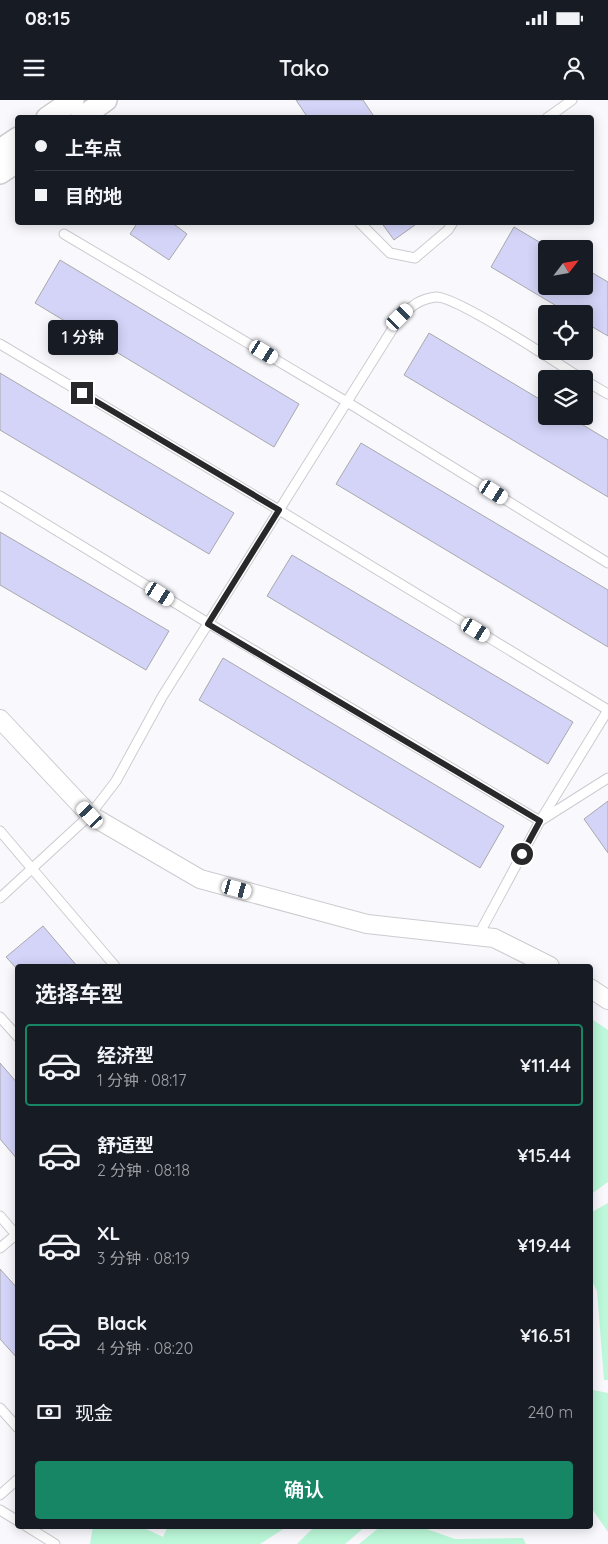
<!DOCTYPE html>
<html lang="zh">
<head>
<meta charset="utf-8">
<style>
	:root { --surface:#171b24; --page:#242831; --text:#f1f3f6; --muted:#9ea1a6; --line:#363941; --accent:#178664 }
	body { margin:0; font-family:Quicksand,"Noto Sans SC",sans-serif; background:var(--page); color:var(--text); height:100vh; display:flex; flex-direction:column; font-size:19px; white-space:nowrap }
	* { box-sizing:border-box; margin:0 }
	p { font-size:16px; color:var(--muted) }
	.icon { flex:none; width:28px; height:28px; fill:none; stroke:currentColor; stroke-width:2; stroke-linecap:round; stroke-linejoin:round }
	.map { position:relative; flex:1; overflow:hidden }
	.side { position:absolute; left:15px; top:864px; width:578px; height:565px; display:flex; flex-direction:column; background:var(--surface); border-radius:5px; box-shadow:0 2px 12px #0003 }
	.side>* { flex:none }
	.guide { position:absolute; left:15px; top:15px; width:579px; height:110px; border-radius:5px; box-shadow:0 2px 12px #0003; display:grid; align-content:center; height:110px; padding:0 20px; background:var(--surface) }
	.needle { width:32px; rotate:59deg }
	.tools { position:absolute; left:538px; top:140px; display:grid; gap:10px }
	.tools a { display:grid; place-items:center; width:55px; height:55px; border-radius:5px; background:var(--surface); box-shadow:0 2px 12px #0003; font-size:25px }
	.end { position:absolute; width:22px; height:22px; margin:-11px; border:6px solid #282729; background:#fff; box-shadow:0 0 0 2px #fff }
	.from { border-radius:50% }
	.bubble { position:absolute; height:35px; border-radius:5px; background:var(--surface); box-shadow:0 2px 12px #0003; font-size:16px; font-weight:600; line-height:35px; text-align:center }
	.car { position:absolute; width:15px; height:30px; margin:-15px -8px; border-radius:6px; box-shadow:0 0 4px 1px #0007; background:linear-gradient(#fff 24%,#345 0 40%,#fff 0 76%,#345 0 86%,#fff 0) }
	.guide b { display:flex; align-items:center; gap:18px; height:48px; font-size:19px }
	.guide b+b { border-top:1px solid var(--line) }
	.guide i { width:12px; height:12px; background:var(--text) }
	ul { padding:0; list-style:none }
	li { display:flex; align-items:center; gap:15px; height:82px; margin:0 10px 8px; padding:0 10px; border:2px solid transparent; border-radius:5px }
	li div { flex:1 }
	li b { display:block; font-size:19px }
	li em { font-style:normal; font-weight:600 }
	li.on { border-color:var(--accent) }
	li>.icon { width:45px; height:45px; stroke-width:1.5 }
	h2 { padding:0 20px; font-size:22px; line-height:60px }
	.pay { display:flex; align-items:center; gap:12px; height:55px; padding:0 20px; font-size:19px }
	.pay p { margin-inline-start:auto }
	.primary-button { display:flex; gap:10px; margin-top:auto; padding:10px 20px }
	.primary-button a { flex:1; height:58px; border-radius:5px; background:var(--accent); color:#fff; font-size:20px; font-weight:600; line-height:58px; text-align:center }
	.status { display:flex; justify-content:space-between; align-items:center; height:35px; padding:0 25px; background:var(--surface); direction:ltr }
	.status svg { height:14px; fill:currentColor }
	header { display:flex; justify-content:space-between; align-items:center; height:65px; padding:0 20px; background:var(--surface); font-size:22px; font-weight:600 }
	.map>svg:first-child { display:block }
</style>
</head>
<body>
<div class="status"><b>08:15</b><svg viewBox="0 0 49 12"><path d="M0 12V9h3v3zM5 12V6h3v6zM10 12V3h3v9zM15 12V0h3v12zM26 1h20v11H26zM47 4h2v5h-2z"/></svg></div>
<header><svg class="icon" aria-label="menu" viewBox="0 0 24 24"><path d="M4 6h16M4 12h16M4 18h16"/></svg>Tako<svg class="icon" aria-label="person" viewBox="0 0 24 24"><circle cx="12" cy="8" r="4"/><path d="M4 21q1-7 8-7t8 7"/></svg></header>
<div class="map">
<svg width="608" height="1444" viewBox="0 0 608 1444">
	<rect width="100%" height="100%" fill="#f9f8fc"/>
	<path fill="#bcf8d9" d="M 590,918 L 608,930 L 608,1082 L 590,1095 Z
		M 608,1103 L 608,1280 L 604,1280 L 597,1191 L 590,1177 L 590,1113 Z
		M 593,1290 L 608,1293 L 608,1432 L 590,1406 L 590,1307 Z
		M 93,1426 L 140,1426 L 163,1437 L 168,1426 L 288,1426 L 260,1444 L 90,1444 Z
		M 315,1426 L 366,1426 L 345,1444 L 297,1444 Z
		M 381,1426 L 418,1426 L 455,1439 L 523,1438 L 526,1444 L 359,1444 Z"/>
	<path fill="#d4d4f9" stroke="#a8a8ac" d="M 296,0 L 363,0 L 375,18 L 308,18 Z
		M 138,122 L 171,122 L 187,134 L 169,160 L 130,134 Z
		M 381,122 L 419,122 L 394,140 Z
		M 514,127 L 551,149 L 546,149 L 546,186 L 584,186 L 584,168 L 608,182 L 608,236 L 584,222 L 584,214 L 570,214 L 491,167 Z
		M 60,160 L 299,304 L 274,347 L 35,203 Z
		M 429,233 L 546,303 L 546,316 L 568,316 L 608,340 L 608,397 L 404,275 Z
		M 0,273 L 234,413 L 209,454 L 0,330 Z
		M 361,343 L 608,490 L 608,547 L 336,384 Z
		M 0,432 L 169,531 L 146,570 L 0,485 Z
		M 292,455 L 573,622 L 548,664 L 267,496 Z
		M 223,558 L 504,726 L 480,768 L 199,600 Z
		M 608,701 L 608,753 L 584,719 Z
		M 43,826 L 77,866 L 18,866 L 18,870 L 6,857 Z
		M 0,963 L 18,984 L 18,1060 L 0,1039 Z
		M 0,1169 L 18,1189 L 18,1259 L 0,1239 Z"/>
	<g fill="none" stroke-linecap="round" stroke-linejoin="round">
		<g stroke="#cdcbd0" stroke-width="11">
			<path id="service" d="M 547,18 L 572,0
				M 359,122 L 390,153 L 415,158 L 448,130 L 453,122
				M 64,134 L 347,302 L 608,463
				M 0,244 L 279,410 L 608,610
				M 584,280 L 608,294
				M 0,396 L 208,523 L 540,721 L 608,678
				M 0,731 L 115,866
				M 0,798 L 90,715 L 116,681 L 162,597 L 400,217 C 412,206 419,199 436,197 C 456,196 559,264 582,279
				M 478,836 L 540,721 L 608,610
				M 0,917 L 18,937
				M 0,1116 L 18,1137
				M 0,1148 L 18,1133
				M 0,1308 L 18,1328
				M 0,1395 L 18,1379
				M 0,1410 L 18,1421
				M 26,1426 L 55,1444"/>
		</g>
		<g stroke="#cdcbd0" stroke-width="20">
			<path id="minor" d="M 0,619 L 90,715 L 200,779 L 367,824 L 494,838 L 550,866
				M 590,888 L 608,900"/>
		</g>
		<g stroke="#cdcbd0" stroke-width="24">
			<path id="tertiary" d="M 47,18 L 73,0
				M 81,18 L 106,0
				M 0,50 L 18,38
				M 0,73 L 18,61"/>
		</g>
		<use href="#service" stroke="#fff" stroke-width="9"/>
		<use href="#minor" stroke="#fff" stroke-width="18"/>
		<use href="#tertiary" stroke="#fff" stroke-width="21"/>
	</g>
	<g fill="none" stroke-linecap="round" stroke-linejoin="round">
		<path stroke="#282729" stroke-width="6" d="M 82,293 L 279,410 L 208,524 L 540,721 L 522,754"/>
	</g>
</svg>
<div class="tools">
<a><svg class="needle" viewBox="-14 -14 28 28"><path d="M0-13l5 13h-10z" fill="#e53935"/><path d="M0 13l5-13h-10z" fill="#9ea1a6"/></svg></a>
<a><svg class="icon" aria-label="locate" viewBox="0 0 24 24"><circle cx="12" cy="12" r="6"/><path d="M12 2v4M12 18v4M2 12h4M18 12h4"/></svg></a>
<a><svg class="icon" aria-label="layers" viewBox="0 0 24 24"><path d="M12 4l9 5-9 5-9-5zM3 14l9 5 9-5"/></svg></a>
</div>
<i class="end from" style="left:522px;top:754px"></i>
<i class="end" style="left:82px;top:293px"></i>
<div class="bubble" style="left:48px;top:220px;width:70px">1 分钟</div>
<i class="car" style="left:400px;top:217px;rotate:45deg"></i>
<i class="car" style="left:264px;top:252px;rotate:121deg"></i>
<i class="car" style="left:494px;top:392px;rotate:122deg"></i>
<i class="car" style="left:160px;top:494px;rotate:122deg"></i>
<i class="car" style="left:476px;top:530px;rotate:121deg"></i>
<i class="car" style="left:90px;top:715px;rotate:317deg"></i>
<i class="car" style="left:237px;top:789px;rotate:105deg"></i>
<div class="guide">
<b><i class="from"></i>上车点</b>
<b><i></i>目的地</b>
</div>
<section class="side">
<h2>选择车型</h2>
<ul>
<li class="on"><svg class="icon" aria-label="car" viewBox="0 0 24 24"><path d="M5 17H2v-5l4-1 3-4h7l3 4 3 1v5h-3M9 17h6M6 11h13"/><circle cx="7" cy="17" r="2"/><circle cx="17" cy="17" r="2"/></svg><div><b>经济型</b><p>1 分钟 · 08:17</p></div><em>¥11.44</em></li>
<li><svg class="icon" aria-label="car" viewBox="0 0 24 24"><path d="M5 17H2v-5l4-1 3-4h7l3 4 3 1v5h-3M9 17h6M6 11h13"/><circle cx="7" cy="17" r="2"/><circle cx="17" cy="17" r="2"/></svg><div><b>舒适型</b><p>2 分钟 · 08:18</p></div><em>¥15.44</em></li>
<li><svg class="icon" aria-label="car" viewBox="0 0 24 24"><path d="M5 17H2v-5l4-1 3-4h7l3 4 3 1v5h-3M9 17h6M6 11h13"/><circle cx="7" cy="17" r="2"/><circle cx="17" cy="17" r="2"/></svg><div><b>XL</b><p>3 分钟 · 08:19</p></div><em>¥19.44</em></li>
<li><svg class="icon" aria-label="car" viewBox="0 0 24 24"><path d="M5 17H2v-5l4-1 3-4h7l3 4 3 1v5h-3M9 17h6M6 11h13"/><circle cx="7" cy="17" r="2"/><circle cx="17" cy="17" r="2"/></svg><div><b>Black</b><p>4 分钟 · 08:20</p></div><em>¥16.51</em></li>
</ul>
<div class="pay"><svg class="icon" aria-label="cash" viewBox="0 0 24 24"><path d="M3 7h18v10H3z"/><circle cx="12" cy="12" r="2"/></svg>现金<p>240 m</p></div>
<div class="primary-button"><a>确认</a></div>
</section>
</div>
</body>
</html>
